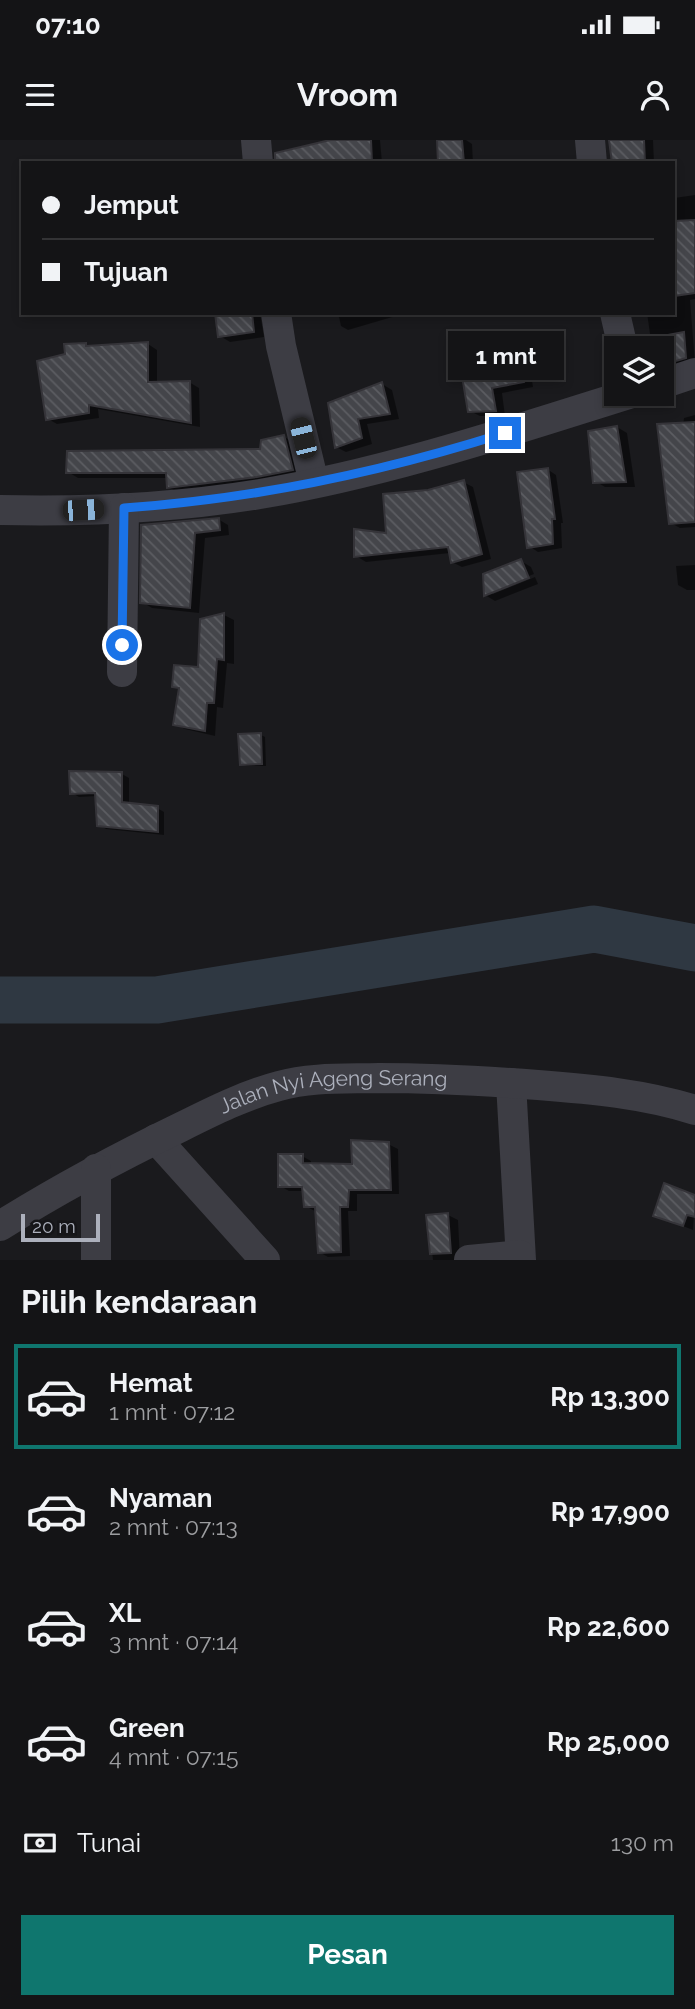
<!DOCTYPE html>
<html lang="id">
<head>
<meta charset="utf-8">
<style>
	:root { --surface:#141416; --page:#1d1d1f; --text:#f1f3f6; --muted:#9d9ea1; --line:#333335; --accent:#0f766e }
	body { margin:0; font-family:Raleway,sans-serif; background:var(--page); color:var(--text); height:100vh; display:flex; flex-direction:column; font-size:26px; white-space:nowrap }
	* { box-sizing:border-box; margin:0 }
	p { font-size:23px; color:var(--muted) }
	.icon { flex:none; width:38px; height:38px; fill:none; stroke:currentColor; stroke-width:2; stroke-linecap:round; stroke-linejoin:round }
	.map { position:relative; height:1120px; overflow:hidden }
	.panel { display:flex; flex-direction:column; background:var(--surface); flex:1 }
	.panel>* { flex:none }
	.banner { position:absolute; left:21px; top:21px; width:654px; height:154px; border-radius:0px; box-shadow:0 4px 10px #0003,0 0 0 2px var(--line); display:grid; align-content:center; height:154px; padding:0 21px; background:var(--surface) }
	.tools { position:absolute; left:604px; top:196px; display:grid; gap:14px }
	.tools a { display:grid; place-items:center; width:70px; height:70px; border-radius:0px; background:var(--surface); box-shadow:0 4px 10px #0003,0 0 0 2px var(--line); font-size:35px }
	.scale { position:absolute; left:21px; bottom:18px; width:79px; box-sizing:border-box; padding-left:7px; border:4px solid #acb0bc; border-top:0; font-size:19px; line-height:24px; white-space:nowrap; color:#acb0bc; -webkit-text-stroke:5px #151518; paint-order:stroke }
	.end { position:absolute; width:32px; height:32px; margin:-16px; border:9px solid #1a73e8; background:#fff; box-shadow:0 0 0 4px #fff }
	.from { border-radius:50% }
	.bubble { position:absolute; height:49px; border-radius:0px; background:var(--surface); box-shadow:0 4px 10px #0003,0 0 0 2px var(--line); font-size:23px; font-weight:700; line-height:49px; text-align:center }
	.car { position:absolute; width:21px; height:42px; margin:-21px -10px; border-radius:9px; box-shadow:0 0 5px 2px #0007; background:linear-gradient(#222 24%,#8ab4d8 0 40%,#222 0 76%,#8ab4d8 0 86%,#222 0) }
	.banner b { display:flex; align-items:center; gap:24px; height:66px; font-size:26px }
	.banner b+b { border-top:2px solid var(--line) }
	.banner i { width:18px; height:18px; background:var(--text) }
	ul { padding:0; list-style:none }
	li { display:flex; align-items:center; gap:21px; height:105px; margin:0 14px 10px; padding:0 7px; border:4px solid transparent; border-radius:0px }
	li div { flex:1 }
	li b { display:block; font-size:26px }
	li em { font-style:normal; font-weight:700 }
	li.selected { border-color:var(--accent) }
	li>.icon { width:63px; height:63px; stroke-width:1.5 }
	h2 { padding:0 21px; font-size:32px; line-height:84px }
	.pay { display:flex; align-items:center; gap:18px; height:77px; padding:0 21px; font-size:26px }
	.pay p { margin-inline-start:auto }
	.primary-button { display:flex; gap:14px; margin-top:auto; padding:14px 21px }
	.primary-button a { flex:1; height:80px; border-radius:0px; background:var(--accent); color:#fff; font-size:28px; font-weight:700; line-height:80px; text-align:center }
	.status { display:flex; justify-content:space-between; align-items:center; height:49px; padding:0 35px; background:var(--surface); direction:ltr }
	.status svg { height:19px; fill:currentColor }
	header { display:flex; justify-content:space-between; align-items:center; height:91px; padding:0 21px; background:var(--surface); font-size:32px; font-weight:700 }
	.map>svg:first-child { display:block }
</style>
</head>
<body>
<div class="status"><b>07:10</b><svg viewBox="0 0 49 12"><path d="M0 12V9h3v3zM5 12V6h3v6zM10 12V3h3v9zM15 12V0h3v12zM26 1h20v11H26zM47 4h2v5h-2z"/></svg></div>
<header><svg class="icon" aria-label="menu" viewBox="0 0 24 24"><path d="M4 6h16M4 12h16M4 18h16"/></svg>Vroom<svg class="icon" aria-label="person" viewBox="0 0 24 24"><circle cx="12" cy="8" r="4"/><path d="M4 21q1-7 8-7t8 7"/></svg></header>
<div class="map">
<svg width="695" height="1120" viewBox="0 0 695 1120">
	<defs>
		<pattern id="building-back-hatch" width="6" height="6" patternUnits="userSpaceOnUse" patternTransform="scale(1.75)"><rect width="6" height="6" fill="#44454a"/><path d="M-1 5l2 2M0 0l6 6M5-1l2 2" fill="none" stroke="#5c5d62"/></pattern>
	</defs>
	<rect width="100%" height="100%" fill="#1a1a1d"/>
	<path fill="#0007" d="M 338,0 L 380,0 L 382,23 L 301,23 Z
		M 439,0 L 466,0 L 472,4 L 473,23 L 442,23 Z
		M 611,0 L 653,0 L 654,23 L 624,23 Z
		M 695,55 L 695,159 L 690,160 L 695,223 L 662,230 L 662,208 L 652,208 L 647,173 L 674,173 L 674,58 Z
		M 216,173 L 260,173 L 264,197 L 230,202 L 220,196 Z
		M 338,173 L 406,173 L 348,190 L 341,186 Z
		M 85,204 L 90,207 L 148,204 L 157,210 L 157,243 L 189,242 L 199,248 L 200,287 L 98,269 L 99,278 L 57,284 L 48,279 L 67,215 Z
		M 518,211 L 528,216 L 533,247 L 502,253 L 505,276 L 480,276 L 470,271 L 486,212 L 491,215 Z
		M 382,244 L 392,250 L 399,279 L 367,284 L 372,304 L 346,312 L 336,307 Z
		M 695,275 L 695,387 L 680,388 L 671,383 L 684,278 Z
		M 617,287 L 627,293 L 635,347 L 605,347 L 595,341 Z
		M 284,297 L 294,302 L 302,335 L 178,352 L 168,347 L 168,338 L 78,338 L 68,332 L 262,311 Z
		M 547,329 L 556,335 L 563,383 L 561,383 L 562,408 L 538,412 L 529,406 Z
		M 463,342 L 473,347 L 491,419 L 462,427 L 452,422 L 450,413 L 366,422 L 356,416 L 388,395 L 428,351 Z
		M 218,379 L 228,385 L 229,395 L 205,398 L 199,473 L 152,468 L 142,462 L 143,386 Z
		M 521,421 L 531,427 L 534,434 L 493,450 L 493,454 L 535,437 L 538,444 L 495,461 L 485,455 Z
		M 695,425 L 695,450 L 687,450 L 678,445 L 676,426 Z
		M 224,475 L 234,480 L 234,524 L 227,523 L 223,568 L 217,567 L 215,596 L 185,589 L 175,584 L 180,550 L 174,546 L 199,529 Z
		M 261,595 L 265,597 L 266,626 L 246,626 L 241,624 Z
		M 122,634 L 129,638 L 129,664 L 157,668 L 164,672 L 164,695 L 106,689 L 99,685 L 97,656 L 79,657 L 72,653 Z
		M 388,1004 L 398,1009 L 399,1054 L 357,1054 L 357,1071 L 348,1071 L 350,1116 L 328,1117 L 319,1112 L 317,1072 L 305,1066 L 304,1051 L 289,1051 L 280,1046 L 302,1016 L 311,1021 L 311,1025 L 354,1026 Z
		M 695,1057 L 693,1090 L 655,1075 Z
		M 448,1075 L 458,1080 L 460,1120 L 433,1120 L 428,1077 Z"/>
	<g fill="none" stroke-linecap="round" stroke-linejoin="round">
		<path stroke="#2f3842" stroke-width="47" d="M 0,860 L 157,860 L 594,789 L 695,808"/>
	</g>
	<path fill="url(#building-back-hatch)" stroke="#353439" stroke-width="2" d="M 330,0 L 371,0 L 372,23 L 275,23 L 275,13 Z
		M 437,0 L 462,0 L 464,23 L 438,23 Z
		M 609,0 L 644,0 L 645,23 L 612,23 Z
		M 695,80 L 695,153 L 674,156 L 674,81 Z
		M 215,173 L 252,173 L 254,192 L 218,197 Z
		M 684,192 L 686,218 L 662,225 L 662,196 Z
		M 148,202 L 148,242 L 190,241 L 191,283 L 89,265 L 89,273 L 46,280 L 37,221 L 65,214 L 64,204 L 86,203 L 86,206 Z
		M 518,209 L 524,242 L 492,248 L 496,271 L 468,272 L 459,218 L 486,210 L 487,214 Z
		M 382,242 L 390,274 L 358,279 L 362,298 L 335,308 L 328,263 Z
		M 695,282 L 695,382 L 669,384 L 657,284 Z
		M 617,286 L 626,342 L 593,343 L 588,291 Z
		M 284,295 L 293,330 L 257,337 L 167,348 L 166,333 L 66,333 L 67,311 L 260,309 L 261,300 Z
		M 548,328 L 555,379 L 552,379 L 553,404 L 527,408 L 517,332 Z
		M 464,340 L 482,414 L 451,423 L 448,407 L 354,417 L 354,389 L 386,393 L 383,354 L 428,350 Z
		M 219,378 L 220,390 L 195,393 L 190,468 L 140,463 L 141,385 Z
		M 521,419 L 529,438 L 484,456 L 483,434 Z
		M 224,473 L 224,520 L 217,519 L 214,563 L 207,563 L 205,591 L 173,585 L 179,548 L 172,547 L 174,525 L 198,527 L 200,479 Z
		M 261,593 L 262,624 L 240,625 L 238,594 Z
		M 69,631 L 122,632 L 122,662 L 158,666 L 158,692 L 97,686 L 95,653 L 70,654 Z
		M 351,1000 L 389,1002 L 391,1050 L 349,1050 L 348,1067 L 340,1067 L 341,1112 L 318,1113 L 315,1067 L 304,1067 L 302,1047 L 278,1047 L 278,1014 L 303,1014 L 303,1023 L 352,1024 Z
		M 664,1043 L 695,1055 L 695,1077 L 687,1075 L 683,1086 L 653,1076 Z
		M 448,1073 L 451,1113 L 430,1114 L 426,1075 Z"/>
	<g fill="none" stroke-linecap="round" stroke-linejoin="round">
		<g stroke="#3d3d44" stroke-width="30">
			<path d="M 256,0 L 258,23"/>
			<path d="M 590,0 L 592,23"/>
			<path d="M 276,173 L 281,206 L 314,343"/>
			<path d="M 615,173 L 623,208"/>
			<path d="M 662,244 L 695,233"/>
			<path d="M 0,370 C 86,372 174,368 260,354 C 385,333 508,292 629,254"/>
			<path d="M 122,532 L 124,368"/>
			<path d="M 511,943 L 521,1120"/>
			<path d="M 156,999 L 265,1120"/>
			<path id="s1" d="M 0,1086 C 59,1049 119,1017 181,987 C 213,971 245,955 279,946 C 311,937 346,939 379,938 C 432,938 485,941 538,945 C 590,949 645,954 695,970"/>
			<path d="M 96,1120 L 96,1029"/>
			<path d="M 469,1120 L 520,1115"/>
		</g>
	</g>
	<g fill="none" stroke-linecap="round" stroke-linejoin="round">
		<path stroke="#1a73e8" stroke-width="9" d="M 122,505 L 124,368 C 254,359 382,332 505,293"/>
	</g>
	<g text-anchor="middle" stroke-width="6" stroke-linejoin="round" paint-order="stroke">
		<g font-size="21" fill="#acb0bc" stroke="#151518">
			<text dy="7" stroke="none"><textPath href="#s1" startOffset="366">Jalan Nyi Ageng Serang</textPath></text>
		</g>
	</g>
</svg>
<div class="tools">
<a><svg class="icon" aria-label="layers" viewBox="0 0 24 24"><path d="M12 4l9 5-9 5-9-5zM3 14l9 5 9-5"/></svg></a>
</div>
<div class="scale">20 m</div>
<i class="end from" style="left:122px;top:505px"></i>
<i class="end" style="left:505px;top:293px"></i>
<div class="bubble" style="left:448px;top:191px;width:116px">1 mnt</div>
<i class="car" style="left:303px;top:298px;rotate:346deg"></i>
<i class="car" style="left:83px;top:370px;rotate:87deg"></i>
<div class="banner">
<b><i class="from"></i>Jemput</b>
<b><i></i>Tujuan</b>
</div>
</div>
<section class="panel">
<h2>Pilih kendaraan</h2>
<ul>
<li class="selected"><svg class="icon" aria-label="car" viewBox="0 0 24 24"><path d="M5 17H2v-5l4-1 3-4h7l3 4 3 1v5h-3M9 17h6M6 11h13"/><circle cx="7" cy="17" r="2"/><circle cx="17" cy="17" r="2"/></svg><div><b>Hemat</b><p>1 mnt · 07:12</p></div><em>Rp 13,300</em></li>
<li><svg class="icon" aria-label="car" viewBox="0 0 24 24"><path d="M5 17H2v-5l4-1 3-4h7l3 4 3 1v5h-3M9 17h6M6 11h13"/><circle cx="7" cy="17" r="2"/><circle cx="17" cy="17" r="2"/></svg><div><b>Nyaman</b><p>2 mnt · 07:13</p></div><em>Rp 17,900</em></li>
<li><svg class="icon" aria-label="car" viewBox="0 0 24 24"><path d="M5 17H2v-5l4-1 3-4h7l3 4 3 1v5h-3M9 17h6M6 11h13"/><circle cx="7" cy="17" r="2"/><circle cx="17" cy="17" r="2"/></svg><div><b>XL</b><p>3 mnt · 07:14</p></div><em>Rp 22,600</em></li>
<li><svg class="icon" aria-label="car" viewBox="0 0 24 24"><path d="M5 17H2v-5l4-1 3-4h7l3 4 3 1v5h-3M9 17h6M6 11h13"/><circle cx="7" cy="17" r="2"/><circle cx="17" cy="17" r="2"/></svg><div><b>Green</b><p>4 mnt · 07:15</p></div><em>Rp 25,000</em></li>
</ul>
<div class="pay"><svg class="icon" aria-label="cash" viewBox="0 0 24 24"><path d="M3 7h18v10H3z"/><circle cx="12" cy="12" r="2"/></svg>Tunai<p>130 m</p></div>
<div class="primary-button"><a>Pesan</a></div>
</section>
</body>
</html>
